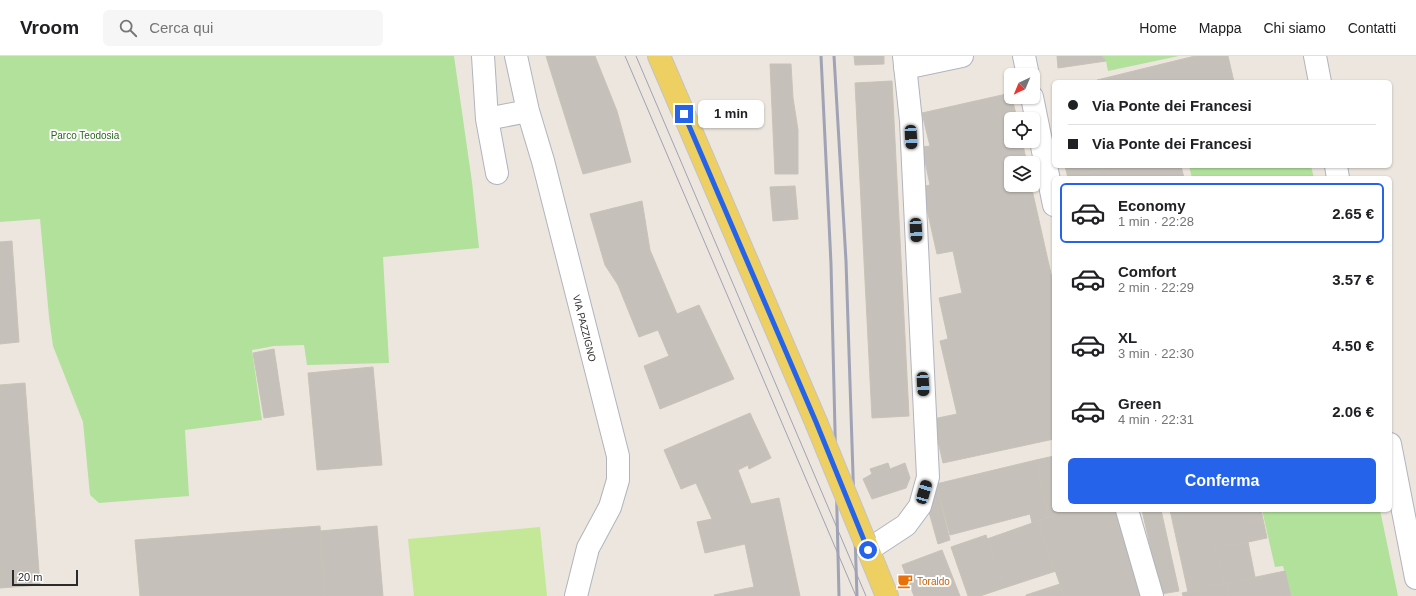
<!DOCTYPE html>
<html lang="it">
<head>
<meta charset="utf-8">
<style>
	:root { --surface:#fff; --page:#f6f6f6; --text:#202124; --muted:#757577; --line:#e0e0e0; --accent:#2563eb }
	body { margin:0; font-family:Arial,sans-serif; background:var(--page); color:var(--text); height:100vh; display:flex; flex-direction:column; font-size:15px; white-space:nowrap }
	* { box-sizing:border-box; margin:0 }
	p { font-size:13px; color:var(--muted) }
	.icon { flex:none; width:22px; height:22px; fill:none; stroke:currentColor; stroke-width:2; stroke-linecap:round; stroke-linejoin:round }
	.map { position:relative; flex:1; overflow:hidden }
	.side { position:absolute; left:1052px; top:120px; width:340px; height:336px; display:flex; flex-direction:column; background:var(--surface); border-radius:6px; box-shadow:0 1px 3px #0004 }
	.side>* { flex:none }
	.top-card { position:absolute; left:1052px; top:24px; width:340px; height:88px; border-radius:6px; box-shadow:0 1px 3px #0004; display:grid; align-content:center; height:88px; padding:0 16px; background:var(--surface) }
	.needle { width:26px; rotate:224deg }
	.buttons { position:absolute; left:1004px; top:12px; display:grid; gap:8px }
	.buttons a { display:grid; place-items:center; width:36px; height:36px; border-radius:6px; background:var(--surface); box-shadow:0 1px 3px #0004; font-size:20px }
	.scale { position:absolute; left:12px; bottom:10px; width:66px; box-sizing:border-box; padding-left:4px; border:2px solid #2b2b2b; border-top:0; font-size:11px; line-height:14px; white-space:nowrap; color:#2b2b2b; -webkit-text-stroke:3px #fff; paint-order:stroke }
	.end { position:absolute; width:18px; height:18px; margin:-9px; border:5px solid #2563eb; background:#fff; box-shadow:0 0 0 2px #fff }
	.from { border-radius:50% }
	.bubble { position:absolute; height:28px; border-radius:6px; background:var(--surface); box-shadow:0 1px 3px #0004; font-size:13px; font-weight:600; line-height:28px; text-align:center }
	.car { position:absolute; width:12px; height:24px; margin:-12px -6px; border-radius:5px; box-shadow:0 0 3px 1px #0007; background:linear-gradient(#222 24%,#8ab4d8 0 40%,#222 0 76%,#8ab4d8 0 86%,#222 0) }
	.top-card b { display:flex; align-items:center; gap:14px; height:38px; font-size:15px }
	.top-card b+b { border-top:1px solid var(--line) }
	.top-card i { width:10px; height:10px; background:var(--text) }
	ul { padding:7px 0 0; list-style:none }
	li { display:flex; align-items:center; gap:12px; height:60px; margin:0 8px 6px; padding:0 8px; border:2px solid transparent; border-radius:6px }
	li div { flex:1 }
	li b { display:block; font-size:15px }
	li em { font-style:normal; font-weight:600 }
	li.on { border-color:var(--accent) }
	li>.icon { width:36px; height:36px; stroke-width:1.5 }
	.cta { display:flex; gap:8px; margin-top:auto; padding:8px 16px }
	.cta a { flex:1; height:46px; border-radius:6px; background:var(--accent); color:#fff; font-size:16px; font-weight:600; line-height:46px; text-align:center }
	header { display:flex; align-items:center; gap:24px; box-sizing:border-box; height:56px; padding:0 20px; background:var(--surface); border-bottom:1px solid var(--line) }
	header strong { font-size:19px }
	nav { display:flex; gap:22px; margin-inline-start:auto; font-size:14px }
	.search { width:280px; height:36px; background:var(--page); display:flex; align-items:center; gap:10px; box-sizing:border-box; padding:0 14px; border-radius:6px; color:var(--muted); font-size:15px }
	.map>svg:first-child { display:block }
</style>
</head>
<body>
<header>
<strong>Vroom</strong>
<div class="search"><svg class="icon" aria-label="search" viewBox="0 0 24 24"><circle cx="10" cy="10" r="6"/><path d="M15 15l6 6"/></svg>Cerca qui</div>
<nav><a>Home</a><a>Mappa</a><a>Chi siamo</a><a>Contatti</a></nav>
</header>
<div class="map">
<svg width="1416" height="540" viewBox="0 0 1416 540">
	<rect width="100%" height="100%" fill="#ece6de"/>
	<path fill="#b2e19c" d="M 0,0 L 454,0 L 472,126 L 479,192 L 383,201 L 389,307 L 307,309 L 304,289 L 274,290 L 252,294 L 262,364 L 185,374 L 189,440 L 99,447 L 90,439 L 83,366 L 53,290 L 49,261 L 40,163 L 0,166 Z
		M 1102,0 L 1179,0 L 1108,15 L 1106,5 Z
		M 1189,110 L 1311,110 L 1314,122 L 1192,122 Z
		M 1262,454 L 1380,454 L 1398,540 L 1291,540 L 1283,510 L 1275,511 Z"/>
	<path fill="#c5e898" d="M 540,471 L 547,540 L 414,540 L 408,483 Z"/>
	<path fill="#c5c0b9" stroke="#c8c2b7" d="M 546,0 L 595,0 L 617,55 L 631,106 L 583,118 Z
		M 854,0 L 884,0 L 884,8 L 855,9 Z
		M 1057,0 L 1102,0 L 1106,5 L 1058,12 Z
		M 1195,0 L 1228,0 L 1234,26 L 1097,26 L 1097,24 Z
		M 770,8 L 791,8 L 793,42 L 798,74 L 798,118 L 775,118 Z
		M 892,25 L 909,360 L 872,362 L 855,27 Z
		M 1011,37 L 1017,63 L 1011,63 L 1011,85 L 1022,85 L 1027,107 L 1011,107 L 1011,129 L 1031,129 L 1054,231 L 1054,383 L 943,407 L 933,363 L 957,358 L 940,285 L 948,283 L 939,242 L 962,237 L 953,195 L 937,198 L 922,131 L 930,129 L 922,91 L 930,90 L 922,57 Z
		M 1065,110 L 1114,110 L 1115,111 L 1068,122 Z
		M 1120,110 L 1181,110 L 1184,122 L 1069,122 Z
		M 795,130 L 798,163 L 773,165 L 770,131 Z
		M 642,145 L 650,194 L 677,258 L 699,249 L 734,323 L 660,353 L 644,310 L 669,300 L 658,274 L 639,281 L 618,229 L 605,209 L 590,158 Z
		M 12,185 L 19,286 L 0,288 L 0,186 Z
		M 274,293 L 284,359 L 264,362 L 253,297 Z
		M 373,311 L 382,409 L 317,414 L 308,317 Z
		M 25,327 L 40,529 L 0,532 L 0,329 Z
		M 750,357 L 771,402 L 749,413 L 748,409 L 738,414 L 751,448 L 779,442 L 800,540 L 715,540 L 714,539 L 754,531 L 745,488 L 705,497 L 697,466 L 712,463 L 696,427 L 681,433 L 664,394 Z
		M 1054,400 L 1054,454 L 1069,454 L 1048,461 L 1036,404 Z
		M 1036,404 L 1048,461 L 1032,467 L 1030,458 L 950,479 L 936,428 Z
		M 888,407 L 890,413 L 905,407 L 910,422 L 906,432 L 872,443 L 863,423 L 872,418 L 870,413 Z
		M 936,428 L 950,484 L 938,488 L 925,442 Z
		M 1069,454 L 1116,454 L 1144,540 L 1064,540 L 1038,465 Z
		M 1142,454 L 1161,454 L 1179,535 L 1161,538 Z
		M 1170,454 L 1261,454 L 1267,482 L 1215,493 L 1224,528 L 1188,536 Z
		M 1038,465 L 1056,515 L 1004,532 L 987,483 Z
		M 320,470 L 325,540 L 140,540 L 135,484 Z
		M 377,470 L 383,540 L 325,540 L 320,475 Z
		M 986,479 L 1004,532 L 980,540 L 968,540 L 951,491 Z
		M 1248,486 L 1255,521 L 1224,528 L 1215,493 Z
		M 942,494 L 960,540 L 914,540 L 902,509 Z
		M 1285,515 L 1291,540 L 1229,540 L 1227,527 Z
		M 1227,527 L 1229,540 L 1183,540 L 1182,537 Z
		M 1060,528 L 1064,540 L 1026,540 L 1026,539 Z"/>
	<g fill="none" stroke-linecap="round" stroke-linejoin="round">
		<g stroke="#b1b4be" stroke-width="24">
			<path id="minor" d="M 483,0 L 487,63 L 497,117
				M 516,0 L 528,55 L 543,105 L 618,400 L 618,424 L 610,451 L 588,492 L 576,540
				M 1024,0 L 1028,19
				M 1315,0 L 1320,26
				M 905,12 L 962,0
				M 1032,41 L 1054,149
				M 487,63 L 528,55
				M 1336,110 L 1338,122
				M 1390,388 L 1416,522
				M 1127,454 L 1152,540
				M 868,494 L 906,469 L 920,450 L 928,421 L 911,65 L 904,0"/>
		</g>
		<g stroke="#c4c4c4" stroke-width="24">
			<path id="major" d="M 659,0 L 816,366
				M 865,486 L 887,540"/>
		</g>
		<use href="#minor" stroke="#fff" stroke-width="22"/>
		<use href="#major" stroke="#edcf62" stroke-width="22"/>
		<path stroke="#a0a3b5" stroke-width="1" d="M 625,0 L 856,540
			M 636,0 L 866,540"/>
		<path stroke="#a0a3b5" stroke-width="3" d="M 821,0 L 831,208 L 839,540
			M 834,0 L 846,205 L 857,540"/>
		<g stroke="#c4c4c4" stroke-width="24" stroke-linecap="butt">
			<path id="major-bridge" d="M 816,366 L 865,486"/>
		</g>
		<use href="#major-bridge" stroke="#edcf62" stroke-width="22"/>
	</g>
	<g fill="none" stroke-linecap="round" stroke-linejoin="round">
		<path stroke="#2563eb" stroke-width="5" d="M 684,58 L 816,366 L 868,494"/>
	</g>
	<defs>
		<g id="cafe-bare" transform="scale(1.2)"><path d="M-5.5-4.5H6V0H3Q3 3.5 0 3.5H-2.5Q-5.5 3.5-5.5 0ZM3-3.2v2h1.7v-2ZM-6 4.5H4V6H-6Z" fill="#e8710a" stroke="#fff" stroke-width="2.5" paint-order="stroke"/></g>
	</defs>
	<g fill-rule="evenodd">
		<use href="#cafe-bare" x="905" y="525"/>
	</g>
	<g text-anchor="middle" stroke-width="4" stroke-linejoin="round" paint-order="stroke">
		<g font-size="10" fill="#2a671c" stroke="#fff">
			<text x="85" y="83">Parco Teodosia</text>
		</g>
		<g font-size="10" fill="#2b2b2b" stroke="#fff">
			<text transform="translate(585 272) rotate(76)" y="4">VIA PAZZIGNO</text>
		</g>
		<g font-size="10" fill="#c56008" stroke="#fff" text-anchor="start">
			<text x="917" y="529">Toraldo</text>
		</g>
	</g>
</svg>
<div class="buttons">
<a><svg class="needle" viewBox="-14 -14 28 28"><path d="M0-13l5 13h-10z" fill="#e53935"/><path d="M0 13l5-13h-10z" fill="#757577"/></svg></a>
<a><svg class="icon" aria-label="locate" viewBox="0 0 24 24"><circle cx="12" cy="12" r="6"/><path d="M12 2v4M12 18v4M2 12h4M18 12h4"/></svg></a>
<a><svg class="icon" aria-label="layers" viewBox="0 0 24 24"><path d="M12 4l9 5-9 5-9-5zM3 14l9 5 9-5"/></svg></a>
</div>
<div class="scale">20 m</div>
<i class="end from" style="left:868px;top:494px"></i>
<i class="end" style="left:684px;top:58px"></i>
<div class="bubble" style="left:698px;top:44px;width:66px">1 min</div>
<i class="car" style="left:911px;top:81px;rotate:177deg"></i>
<i class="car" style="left:916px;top:174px;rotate:177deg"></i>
<i class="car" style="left:923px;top:328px;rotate:177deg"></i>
<i class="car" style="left:924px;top:436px;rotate:16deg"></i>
<div class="top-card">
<b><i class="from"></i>Via Ponte dei Francesi</b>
<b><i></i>Via Ponte dei Francesi</b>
</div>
<section class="side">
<ul>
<li class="on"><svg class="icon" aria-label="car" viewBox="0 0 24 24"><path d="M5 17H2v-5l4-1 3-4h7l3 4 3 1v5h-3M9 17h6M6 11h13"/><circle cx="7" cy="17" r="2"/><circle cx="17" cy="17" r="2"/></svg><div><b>Economy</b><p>1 min · 22:28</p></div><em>2.65 €</em></li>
<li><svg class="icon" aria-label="car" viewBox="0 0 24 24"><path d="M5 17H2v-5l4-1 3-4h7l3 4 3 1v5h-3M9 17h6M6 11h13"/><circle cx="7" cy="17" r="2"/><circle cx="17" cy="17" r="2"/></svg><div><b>Comfort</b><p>2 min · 22:29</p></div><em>3.57 €</em></li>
<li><svg class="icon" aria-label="car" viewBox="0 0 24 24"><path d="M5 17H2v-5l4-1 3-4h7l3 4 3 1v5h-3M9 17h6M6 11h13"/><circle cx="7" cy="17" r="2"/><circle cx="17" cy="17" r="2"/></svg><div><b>XL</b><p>3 min · 22:30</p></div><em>4.50 €</em></li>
<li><svg class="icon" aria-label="car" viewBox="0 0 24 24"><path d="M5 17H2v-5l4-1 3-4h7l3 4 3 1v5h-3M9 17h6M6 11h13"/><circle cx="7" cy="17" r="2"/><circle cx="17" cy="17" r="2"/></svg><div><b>Green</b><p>4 min · 22:31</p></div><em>2.06 €</em></li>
</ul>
<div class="cta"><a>Conferma</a></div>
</section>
</div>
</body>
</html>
